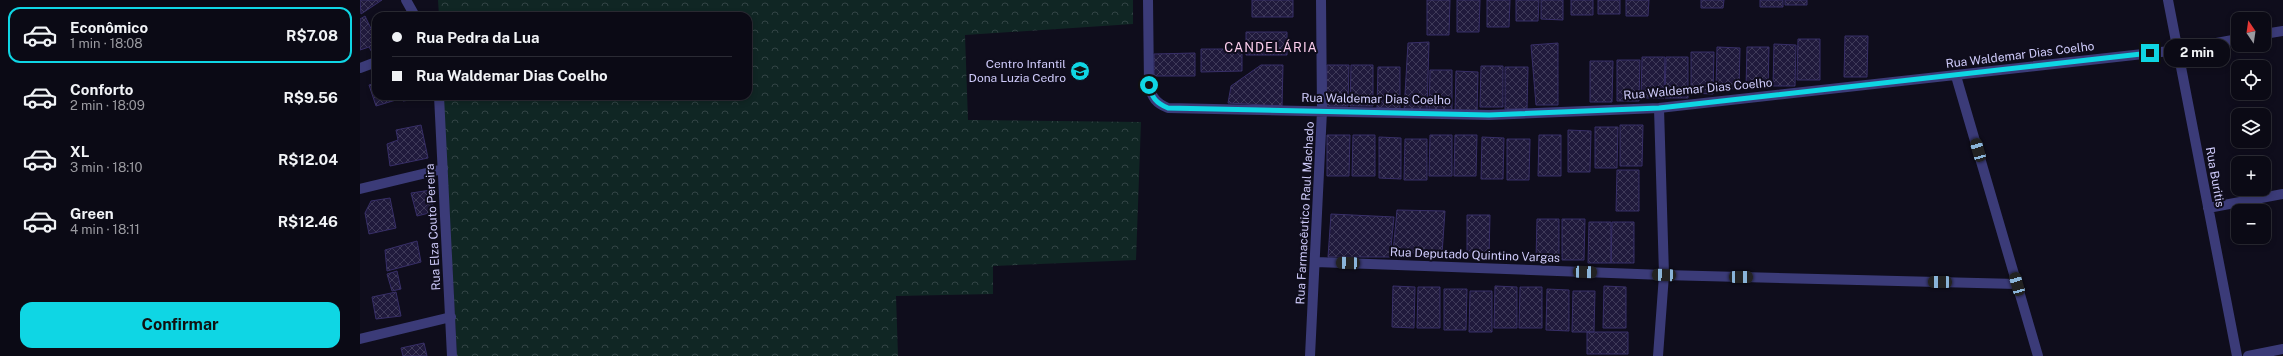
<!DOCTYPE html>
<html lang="pt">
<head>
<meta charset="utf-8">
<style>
	:root { --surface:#0b0a15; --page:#191822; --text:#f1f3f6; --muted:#9a9aa0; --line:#2b2b34; --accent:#0fd6e4 }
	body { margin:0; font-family:"Public Sans",sans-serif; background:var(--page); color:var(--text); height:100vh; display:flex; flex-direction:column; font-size:15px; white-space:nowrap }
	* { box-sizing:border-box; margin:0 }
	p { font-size:13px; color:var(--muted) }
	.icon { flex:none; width:22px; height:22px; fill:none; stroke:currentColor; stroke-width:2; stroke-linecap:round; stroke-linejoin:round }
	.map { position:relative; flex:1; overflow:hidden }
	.side { display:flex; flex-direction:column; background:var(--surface); width:360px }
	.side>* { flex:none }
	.top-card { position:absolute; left:12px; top:12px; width:380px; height:88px; border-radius:12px; box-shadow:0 2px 6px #0003,0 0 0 1px var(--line); display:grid; align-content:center; height:88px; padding:0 20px; background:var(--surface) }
	.needle { width:26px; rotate:347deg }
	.buttons { position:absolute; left:1871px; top:12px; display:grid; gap:8px }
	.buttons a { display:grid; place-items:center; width:40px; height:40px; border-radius:8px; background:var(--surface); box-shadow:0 2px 6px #0003,0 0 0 1px var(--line); font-size:20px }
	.end { position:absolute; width:18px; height:18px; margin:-9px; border:5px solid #0fd6e4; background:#111; box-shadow:0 0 0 2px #111 }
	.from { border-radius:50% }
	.bubble { position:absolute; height:28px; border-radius:12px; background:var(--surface); box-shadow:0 2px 6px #0003,0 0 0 1px var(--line); font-size:13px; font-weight:700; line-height:28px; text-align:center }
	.car { position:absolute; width:12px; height:24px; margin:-12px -6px; border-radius:5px; box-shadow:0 0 3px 1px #0007; background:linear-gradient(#222 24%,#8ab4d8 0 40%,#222 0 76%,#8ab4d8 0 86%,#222 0) }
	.top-card b { display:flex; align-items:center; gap:14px; height:38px; font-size:15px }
	.top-card b+b { border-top:1px solid var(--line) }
	.top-card i { width:10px; height:10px; background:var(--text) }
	ul { padding:7px 0 0; list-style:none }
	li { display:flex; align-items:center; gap:12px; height:56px; margin:0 8px 6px; padding:0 12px; border:2px solid transparent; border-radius:12px }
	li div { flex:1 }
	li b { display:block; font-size:15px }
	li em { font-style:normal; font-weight:700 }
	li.active { border-color:var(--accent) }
	li>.icon { width:36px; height:36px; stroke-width:1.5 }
	.cta { display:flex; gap:8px; margin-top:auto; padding:8px 20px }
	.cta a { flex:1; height:46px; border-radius:12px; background:var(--accent); color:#111; font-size:16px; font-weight:700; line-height:46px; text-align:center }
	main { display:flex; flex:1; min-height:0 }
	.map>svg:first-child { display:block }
</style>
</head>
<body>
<main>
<section class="side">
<ul>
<li class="active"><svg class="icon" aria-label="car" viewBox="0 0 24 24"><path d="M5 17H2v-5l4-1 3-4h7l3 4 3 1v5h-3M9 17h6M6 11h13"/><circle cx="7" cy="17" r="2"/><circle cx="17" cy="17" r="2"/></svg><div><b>Econômico</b><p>1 min · 18:08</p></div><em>R$7.08</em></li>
<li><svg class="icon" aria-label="car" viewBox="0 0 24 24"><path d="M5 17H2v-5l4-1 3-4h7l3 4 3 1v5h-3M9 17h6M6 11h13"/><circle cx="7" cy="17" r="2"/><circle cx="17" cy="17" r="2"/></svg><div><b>Conforto</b><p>2 min · 18:09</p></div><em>R$9.56</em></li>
<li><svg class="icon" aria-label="car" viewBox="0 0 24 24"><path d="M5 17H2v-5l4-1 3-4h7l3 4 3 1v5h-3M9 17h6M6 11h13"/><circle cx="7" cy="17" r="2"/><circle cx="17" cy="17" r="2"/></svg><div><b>XL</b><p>3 min · 18:10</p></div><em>R$12.04</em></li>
<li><svg class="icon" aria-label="car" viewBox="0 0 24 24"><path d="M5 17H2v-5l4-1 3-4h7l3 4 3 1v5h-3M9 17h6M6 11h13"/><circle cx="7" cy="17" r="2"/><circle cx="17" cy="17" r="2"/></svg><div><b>Green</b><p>4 min · 18:11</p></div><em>R$12.46</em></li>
</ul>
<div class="cta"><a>Confirmar</a></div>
</section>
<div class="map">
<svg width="1923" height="356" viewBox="0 0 1923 356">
	<defs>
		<pattern id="forest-crowns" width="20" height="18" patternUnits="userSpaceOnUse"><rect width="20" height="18" fill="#102624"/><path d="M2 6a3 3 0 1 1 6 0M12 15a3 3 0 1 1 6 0" fill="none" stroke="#324445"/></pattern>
		<pattern id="building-cross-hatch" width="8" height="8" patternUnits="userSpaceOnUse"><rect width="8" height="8" fill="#201a3c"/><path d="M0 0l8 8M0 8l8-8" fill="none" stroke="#3f3a59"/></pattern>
	</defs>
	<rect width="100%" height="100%" fill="#0f0d1c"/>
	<path fill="url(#forest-crowns)" d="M 78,0 L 773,0 L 773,24 L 605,35 L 608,120 L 781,122 L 776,260 L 633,266 L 633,294 L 536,296 L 538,356 L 97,356 L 83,96 L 388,96 L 388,16 L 79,16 Z"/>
	<path fill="url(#building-cross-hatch)" stroke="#372e67" d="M 0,0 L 22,0 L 1,14 Z
		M 892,0 L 933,0 L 933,17 L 892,17 Z
		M 1067,0 L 1090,0 L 1089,35 L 1067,35 Z
		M 1097,0 L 1120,0 L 1119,32 L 1097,32 Z
		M 1127,0 L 1150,0 L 1149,27 L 1127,27 Z
		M 1156,0 L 1179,0 L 1178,21 L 1156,21 Z
		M 1181,0 L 1203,0 L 1203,20 L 1181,19 Z
		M 1211,0 L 1233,0 L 1233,15 L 1211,15 Z
		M 1238,0 L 1260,0 L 1260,14 L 1238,14 Z
		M 1266,0 L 1289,0 L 1288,16 L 1266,16 Z
		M 1341,0 L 1364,0 L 1363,8 L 1341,8 Z
		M 1400,0 L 1423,0 L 1423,7 L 1400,7 Z
		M 1425,0 L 1447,0 L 1447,5 L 1425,5 Z
		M 5,16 L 16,39 L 16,55 L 14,56 L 9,47 L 0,50 L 0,19 Z
		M 886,32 L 927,32 L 927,55 L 886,55 Z
		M 1485,36 L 1508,36 L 1507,77 L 1484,77 Z
		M 1438,39 L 1460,39 L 1460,80 L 1437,80 Z
		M 1069,42 L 1067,111 L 1044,111 L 1048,43 Z
		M 1198,43 L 1198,105 L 1176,105 L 1171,45 Z
		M 1414,44 L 1436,45 L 1435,86 L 1413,86 Z
		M 1357,47 L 1380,48 L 1379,89 L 1356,88 Z
		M 1387,47 L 1409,47 L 1408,88 L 1386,88 Z
		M 841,49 L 882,49 L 882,71 L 841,72 Z
		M 1331,52 L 1354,52 L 1353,94 L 1331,93 Z
		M 835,53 L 835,76 L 794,76 L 794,54 Z
		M 1282,57 L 1305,57 L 1304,98 L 1281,98 Z
		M 1306,57 L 1328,57 L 1328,98 L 1305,98 Z
		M 1257,60 L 1280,60 L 1279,101 L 1257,101 Z
		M 1230,61 L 1253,61 L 1252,102 L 1230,102 Z
		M 901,65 L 923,65 L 922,106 L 868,103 L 871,86 Z
		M 967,65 L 989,65 L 988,106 L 966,106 Z
		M 991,65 L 1013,65 L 1013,106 L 990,106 Z
		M 1121,66 L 1143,66 L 1143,107 L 1120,107 Z
		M 1018,67 L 1040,67 L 1040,109 L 1017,108 Z
		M 1145,67 L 1168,67 L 1167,109 L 1145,109 Z
		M 1070,70 L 1092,70 L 1092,111 L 1069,111 Z
		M 1096,71 L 1118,72 L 1117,113 L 1095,112 Z
		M 16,83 L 16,96 L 36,96 L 36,100 L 16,106 L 9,85 Z
		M 42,96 L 63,96 L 64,98 L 43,101 Z
		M 61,125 L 68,158 L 30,166 L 27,144 L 38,140 L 36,130 Z
		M 1260,125 L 1283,125 L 1282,166 L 1260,166 Z
		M 1235,127 L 1258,127 L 1257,168 L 1235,168 Z
		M 1208,130 L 1231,131 L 1230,172 L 1208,172 Z
		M 967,135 L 990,135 L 989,176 L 967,176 Z
		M 993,135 L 1015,135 L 1015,176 L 992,176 Z
		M 1070,135 L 1092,135 L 1092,176 L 1069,176 Z
		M 1095,135 L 1117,135 L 1116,176 L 1094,176 Z
		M 1179,135 L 1201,135 L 1201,176 L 1178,176 Z
		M 1019,137 L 1041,138 L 1041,179 L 1019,178 Z
		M 1122,137 L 1144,138 L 1143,179 L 1121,179 Z
		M 1045,139 L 1067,139 L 1067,180 L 1044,180 Z
		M 1147,139 L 1170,139 L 1169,180 L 1147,180 Z
		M 1257,170 L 1279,170 L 1279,211 L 1256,211 Z
		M 71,190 L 73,212 L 57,216 L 51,193 Z
		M 30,198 L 36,228 L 9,234 L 5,213 L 11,201 Z
		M 1037,210 L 1085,211 L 1082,254 L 1033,252 Z
		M 971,214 L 1034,217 L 1030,257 L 968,257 Z
		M 1107,215 L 1130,215 L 1129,256 L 1107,256 Z
		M 1177,219 L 1199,219 L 1199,260 L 1176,260 Z
		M 1202,219 L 1225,219 L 1224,260 L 1202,260 Z
		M 1229,222 L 1251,222 L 1251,263 L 1228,263 Z
		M 1252,222 L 1274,222 L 1274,263 L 1251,263 Z
		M 57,241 L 61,262 L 27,271 L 25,250 Z
		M 37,271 L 41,289 L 32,291 L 27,274 Z
		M 1033,286 L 1055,287 L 1054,328 L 1032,327 Z
		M 1135,286 L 1157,287 L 1157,328 L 1134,328 Z
		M 1244,286 L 1266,287 L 1266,328 L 1243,328 Z
		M 1058,287 L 1080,287 L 1080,328 L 1057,328 Z
		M 1160,287 L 1182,287 L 1182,328 L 1159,328 Z
		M 1084,289 L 1107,289 L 1106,330 L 1084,330 Z
		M 1187,289 L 1209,290 L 1209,331 L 1186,330 Z
		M 1110,291 L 1132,291 L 1132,332 L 1109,332 Z
		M 1213,291 L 1235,291 L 1234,332 L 1212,332 Z
		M 36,292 L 41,316 L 16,319 L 12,297 Z
		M 1227,332 L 1268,332 L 1268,354 L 1227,354 Z
		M 64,343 L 67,356 L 43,356 L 41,348 Z"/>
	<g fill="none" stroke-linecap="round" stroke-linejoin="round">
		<path stroke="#3b3b78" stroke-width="10" d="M 46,0 L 55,16
			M 788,0 L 789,85 C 792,98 796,103 808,108 L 1129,115 L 1299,108 L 1819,50 L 1878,39
			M 1808,0 L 1877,356
			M 1904,34 L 1923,31
			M 0,68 L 16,62
			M 1596,76 L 1678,356
			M 79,96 L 92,356
			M 0,189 L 83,169
			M 1848,208 L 1923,194
			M 956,262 L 1304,275 L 1657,284
			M 0,339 L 91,317
			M 950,356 L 962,111 L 961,0
			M 1298,356 L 1304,275 L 1299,108
			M 1888,356 L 1923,349"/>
	</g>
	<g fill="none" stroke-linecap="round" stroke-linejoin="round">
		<path stroke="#0fd6e4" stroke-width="5" d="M 789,85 C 792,98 796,103 808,108 L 1129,115 L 1299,108 L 1790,53"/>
	</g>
	<defs>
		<g id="school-disc" transform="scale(1)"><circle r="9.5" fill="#0fd6e4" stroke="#0f0d1c"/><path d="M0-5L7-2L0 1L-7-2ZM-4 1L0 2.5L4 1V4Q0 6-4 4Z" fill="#111"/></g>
	</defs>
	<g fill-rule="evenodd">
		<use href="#school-disc" x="720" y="71"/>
	</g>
	<g text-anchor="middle" stroke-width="4" stroke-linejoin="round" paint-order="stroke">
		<g font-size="12" fill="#d0ccfc" stroke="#0f0d1c">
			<text transform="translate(1660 55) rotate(-7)" y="4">Rua Waldemar Dias Coelho</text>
			<text transform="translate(1338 89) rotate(-5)" y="4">Rua Waldemar Dias Coelho</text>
			<text transform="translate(1016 99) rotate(1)" y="4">Rua Waldemar Dias Coelho</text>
			<text transform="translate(1855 177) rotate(80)" y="4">Rua Buritis</text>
			<text transform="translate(945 213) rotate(-87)" y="4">Rua Farmacêutico Raul Machado</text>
			<text transform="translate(73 227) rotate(-93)" y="4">Rua Elza Couto Pereira</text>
			<text transform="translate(1115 255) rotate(2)" y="4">Rua Deputado Quintino Vargas</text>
		</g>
		<g font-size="12" fill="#d0ccfc" stroke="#0f0d1c" text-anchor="end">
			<text x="706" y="68">Centro Infantil<tspan x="706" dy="14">Dona Luzia Cedro</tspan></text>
		</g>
		<g font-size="13" letter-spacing="1" fill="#fcceed" stroke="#0f0d1c">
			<text x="911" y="52">CANDELÁRIA</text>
		</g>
	</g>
</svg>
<div class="buttons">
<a><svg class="needle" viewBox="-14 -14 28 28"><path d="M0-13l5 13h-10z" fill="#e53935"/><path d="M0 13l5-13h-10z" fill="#9a9aa0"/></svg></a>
<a><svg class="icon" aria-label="locate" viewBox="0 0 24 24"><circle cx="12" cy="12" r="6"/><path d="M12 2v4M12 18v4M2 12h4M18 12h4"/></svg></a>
<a><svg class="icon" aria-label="layers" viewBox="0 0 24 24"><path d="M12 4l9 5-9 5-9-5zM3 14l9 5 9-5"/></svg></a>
<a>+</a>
<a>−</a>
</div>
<i class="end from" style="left:789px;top:85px"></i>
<i class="end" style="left:1790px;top:53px"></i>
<div class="bubble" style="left:1804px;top:39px;width:66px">2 min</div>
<i class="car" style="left:1618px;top:150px;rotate:344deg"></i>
<i class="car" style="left:988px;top:263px;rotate:272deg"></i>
<i class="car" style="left:1225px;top:272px;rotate:92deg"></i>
<i class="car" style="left:1304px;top:275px;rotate:272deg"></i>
<i class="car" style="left:1381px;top:277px;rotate:91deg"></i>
<i class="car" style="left:1580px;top:282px;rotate:271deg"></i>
<i class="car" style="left:1657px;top:284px;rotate:344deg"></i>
<div class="top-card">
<b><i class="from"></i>Rua Pedra da Lua</b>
<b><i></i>Rua Waldemar Dias Coelho</b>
</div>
</div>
</main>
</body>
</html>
